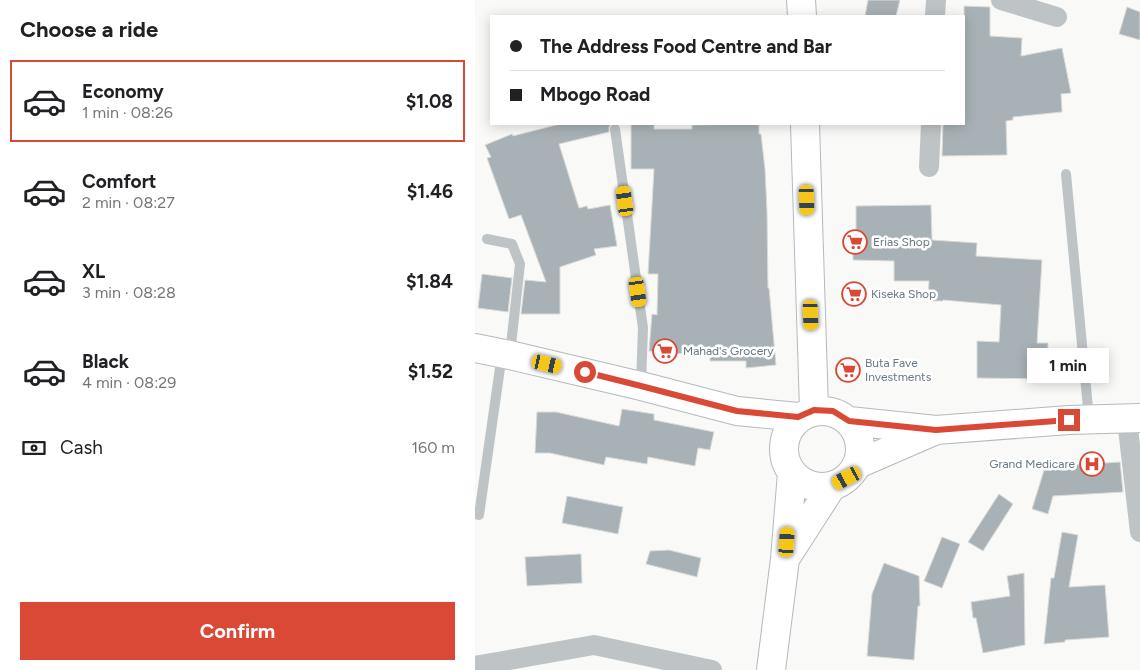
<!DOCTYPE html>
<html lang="en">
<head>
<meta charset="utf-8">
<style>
	:root { --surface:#fff; --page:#f6f6f6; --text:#202124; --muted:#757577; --line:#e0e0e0; --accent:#da4836 }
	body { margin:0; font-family:Figtree,sans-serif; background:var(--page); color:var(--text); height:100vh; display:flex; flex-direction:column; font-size:19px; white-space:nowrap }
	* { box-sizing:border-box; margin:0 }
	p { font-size:16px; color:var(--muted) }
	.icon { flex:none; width:28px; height:28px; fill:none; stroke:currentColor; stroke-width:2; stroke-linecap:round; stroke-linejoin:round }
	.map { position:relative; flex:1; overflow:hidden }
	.side { display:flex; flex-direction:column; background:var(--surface); width:475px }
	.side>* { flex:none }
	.top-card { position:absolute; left:15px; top:15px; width:475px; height:110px; border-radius:0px; box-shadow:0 2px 12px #0003; display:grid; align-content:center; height:110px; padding:0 20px; background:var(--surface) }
	.end { position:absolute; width:22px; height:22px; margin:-11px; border:6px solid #da4836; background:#fff; box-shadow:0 0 0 2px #fff }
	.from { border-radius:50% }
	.bubble { position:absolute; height:35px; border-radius:0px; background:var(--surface); box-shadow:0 2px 12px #0003; font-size:16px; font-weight:700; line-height:35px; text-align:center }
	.car { position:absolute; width:15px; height:30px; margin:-15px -8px; border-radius:6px; box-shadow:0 0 4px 1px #0007; background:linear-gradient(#f5c518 24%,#345 0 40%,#f5c518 0 76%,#345 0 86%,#f5c518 0) }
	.top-card b { display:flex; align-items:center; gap:18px; height:48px; font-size:19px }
	.top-card b+b { border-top:1px solid var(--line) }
	.top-card i { width:12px; height:12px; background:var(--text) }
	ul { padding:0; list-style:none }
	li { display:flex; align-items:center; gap:15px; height:82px; margin:0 10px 8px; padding:0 10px; border:2px solid transparent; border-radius:0px }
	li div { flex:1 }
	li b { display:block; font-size:19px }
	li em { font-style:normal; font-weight:700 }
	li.selected { border-color:var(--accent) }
	li>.icon { width:45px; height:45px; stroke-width:1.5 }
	h2 { padding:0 20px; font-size:22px; line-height:60px }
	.pay { display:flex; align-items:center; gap:12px; height:55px; padding:0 20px; font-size:19px }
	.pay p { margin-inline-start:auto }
	.cta { display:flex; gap:10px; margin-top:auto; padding:10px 20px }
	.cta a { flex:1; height:58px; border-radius:0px; background:var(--accent); color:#fff; font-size:20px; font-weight:700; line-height:58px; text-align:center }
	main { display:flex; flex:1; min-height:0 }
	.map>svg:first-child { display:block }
</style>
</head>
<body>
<main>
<section class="side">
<h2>Choose a ride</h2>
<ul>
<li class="selected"><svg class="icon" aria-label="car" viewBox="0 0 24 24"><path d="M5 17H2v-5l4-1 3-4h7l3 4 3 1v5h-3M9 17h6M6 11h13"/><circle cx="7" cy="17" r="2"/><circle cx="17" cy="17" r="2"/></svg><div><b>Economy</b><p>1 min · 08:26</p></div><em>$1.08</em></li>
<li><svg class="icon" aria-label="car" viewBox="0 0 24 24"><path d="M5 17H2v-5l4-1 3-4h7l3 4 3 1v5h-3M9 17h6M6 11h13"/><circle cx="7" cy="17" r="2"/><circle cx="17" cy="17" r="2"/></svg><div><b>Comfort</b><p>2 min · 08:27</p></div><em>$1.46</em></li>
<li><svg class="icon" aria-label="car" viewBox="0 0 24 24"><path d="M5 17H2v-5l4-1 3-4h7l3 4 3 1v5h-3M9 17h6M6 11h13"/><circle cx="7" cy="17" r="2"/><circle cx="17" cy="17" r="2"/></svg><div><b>XL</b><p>3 min · 08:28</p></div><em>$1.84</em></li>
<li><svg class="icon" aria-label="car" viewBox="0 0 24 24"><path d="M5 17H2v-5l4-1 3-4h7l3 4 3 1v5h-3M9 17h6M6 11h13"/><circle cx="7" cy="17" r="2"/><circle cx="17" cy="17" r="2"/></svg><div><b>Black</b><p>4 min · 08:29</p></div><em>$1.52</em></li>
</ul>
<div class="pay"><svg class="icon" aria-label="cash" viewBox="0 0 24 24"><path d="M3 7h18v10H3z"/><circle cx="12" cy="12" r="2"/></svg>Cash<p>160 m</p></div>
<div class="cta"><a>Confirm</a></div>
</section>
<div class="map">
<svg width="665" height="670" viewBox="0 0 665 670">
	<rect width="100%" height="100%" fill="#f9f9f7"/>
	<path fill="#a8b2b6" stroke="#dbdbd9" d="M 393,0 L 425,0 L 421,16 L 390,16 Z
		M 489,6 L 515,7 L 515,36 L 547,38 L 546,56 L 587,48 L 596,93 L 586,94 L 587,112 L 538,117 L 538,120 L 531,121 L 532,155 L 467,156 L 468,124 L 489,124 Z
		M 652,7 L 665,12 L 665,40 L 644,34 Z
		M 85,124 L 136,124 L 134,127 L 134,132 L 84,144 L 104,208 L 112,206 L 113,209 L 135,205 L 142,246 L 119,249 L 121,255 L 85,267 L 85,314 L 46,314 L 50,280 L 71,282 L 46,215 L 34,219 L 12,158 L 16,157 L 10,145 L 37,134 L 38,136 Z
		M 156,124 L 179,124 L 179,129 L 217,129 L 217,125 L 284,124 L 284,134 L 286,134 L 290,169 L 292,211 L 293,288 L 294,288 L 301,365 L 271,368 L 271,361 L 235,361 L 235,356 L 197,353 L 196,354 L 174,351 L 177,314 L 182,315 L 183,274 L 173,274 L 179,169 L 156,169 Z
		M 456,205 L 457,240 L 502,243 L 501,256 L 567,260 L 562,343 L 573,343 L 572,379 L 502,378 L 502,341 L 524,342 L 526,305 L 468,300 L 468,301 L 453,301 L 454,281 L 419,281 L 419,261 L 378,260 L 378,232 L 381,232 L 381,206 Z
		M 7,274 L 37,278 L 33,312 L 3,308 Z
		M 147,409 L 179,414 L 179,420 L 239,432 L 235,450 L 223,448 L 220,466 L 173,457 L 172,464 L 131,457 L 129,465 L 75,453 L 60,453 L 62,412 L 81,412 L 144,426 Z
		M 645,462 L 648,492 L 578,496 L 573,514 L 557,509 L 570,467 Z
		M 524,494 L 538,504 L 508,551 L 493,542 Z
		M 92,496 L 148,507 L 143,534 L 87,523 Z
		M 587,532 L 603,535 L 594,587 L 630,585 L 634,637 L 590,640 L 590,642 L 569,644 L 576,578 L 579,578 Z
		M 467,537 L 485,544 L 467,588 L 449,581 Z
		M 194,550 L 226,558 L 222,577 L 171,564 L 175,551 Z
		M 106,554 L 107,583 L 52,586 L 50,557 Z
		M 409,563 L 444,576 L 445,606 L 443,606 L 439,660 L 392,656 L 397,594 Z
		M 549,573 L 550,645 L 508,653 L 501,618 L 498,618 L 496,602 L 535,596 L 532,576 Z"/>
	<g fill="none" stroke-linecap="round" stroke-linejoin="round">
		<g stroke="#b3babd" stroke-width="30">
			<path id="secondary" d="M 326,0 L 327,16
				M 330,124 L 339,410
				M 0,348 L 35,355 L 166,386 L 262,411 L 323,417
				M309 449a38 38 0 1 1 76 0a38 38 0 1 1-76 0Z
				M 374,421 L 461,430 L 594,420 L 665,418
				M 383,464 L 459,431
				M 312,556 L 357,486
				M 296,670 L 310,559 L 317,473"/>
		</g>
		<path stroke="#bec4c6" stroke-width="10" d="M 140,129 L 168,328 L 166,385
			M 591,174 L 614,419
			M 12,239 L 37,244 L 45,264 L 35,354
			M 0,514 L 4,515 L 27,354"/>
		<path stroke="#bec4c6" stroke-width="20" d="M 526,0 L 582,17
			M 460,16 L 461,0
			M 454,167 L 456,124
			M 652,420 L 665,532
			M 0,666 L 119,645 L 237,670"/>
		<use href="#secondary" stroke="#fff" stroke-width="28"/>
	</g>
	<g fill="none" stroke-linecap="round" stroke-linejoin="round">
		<path stroke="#da4836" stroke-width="6" d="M 110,372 L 166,386 L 262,411 L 293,414 L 323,417 L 339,410 L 358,411 L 374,421 L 461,430 L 594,420"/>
	</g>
	<defs>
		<g id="supermarket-ring" transform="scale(1.25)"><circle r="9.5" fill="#fff" stroke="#da4836" stroke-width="1.5"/><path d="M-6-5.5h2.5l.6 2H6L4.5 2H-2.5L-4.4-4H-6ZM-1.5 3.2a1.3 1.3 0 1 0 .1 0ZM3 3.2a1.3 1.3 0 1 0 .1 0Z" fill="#da4836"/></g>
		<g id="hospital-ring" transform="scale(1.25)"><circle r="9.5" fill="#fff" stroke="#da4836" stroke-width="1.5"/><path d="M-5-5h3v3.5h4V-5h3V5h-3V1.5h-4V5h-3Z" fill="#da4836"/></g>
	</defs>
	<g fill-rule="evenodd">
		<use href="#supermarket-ring" x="380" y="242"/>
		<use href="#supermarket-ring" x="379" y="294"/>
		<use href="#supermarket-ring" x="190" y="351"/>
		<use href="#supermarket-ring" x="373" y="370"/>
		<use href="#hospital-ring" x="617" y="464"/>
	</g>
	<g text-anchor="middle" stroke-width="5" stroke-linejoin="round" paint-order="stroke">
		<g font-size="12" fill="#667880" stroke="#fff" text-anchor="start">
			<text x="398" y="246">Erias Shop</text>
			<text x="396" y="298">Kiseka Shop</text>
			<text x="208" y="355">Mahad's Grocery</text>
			<text x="390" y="367">Buta Fave<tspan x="390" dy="14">Investments</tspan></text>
			<text x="600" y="468" text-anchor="end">Grand Medicare</text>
		</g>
	</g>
</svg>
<i class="end from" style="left:110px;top:372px"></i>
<i class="end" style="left:594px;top:420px"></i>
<div class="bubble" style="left:552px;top:348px;width:82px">1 min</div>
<i class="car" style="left:332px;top:200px;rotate:178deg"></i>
<i class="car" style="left:150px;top:201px;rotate:352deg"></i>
<i class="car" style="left:163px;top:292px;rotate:172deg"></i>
<i class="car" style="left:336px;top:315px;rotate:178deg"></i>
<i class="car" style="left:72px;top:364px;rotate:103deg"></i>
<i class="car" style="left:372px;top:478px;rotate:242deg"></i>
<i class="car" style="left:312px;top:542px;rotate:4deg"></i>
<div class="top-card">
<b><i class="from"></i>The Address Food Centre and Bar</b>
<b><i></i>Mbogo Road</b>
</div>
</div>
</main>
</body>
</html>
